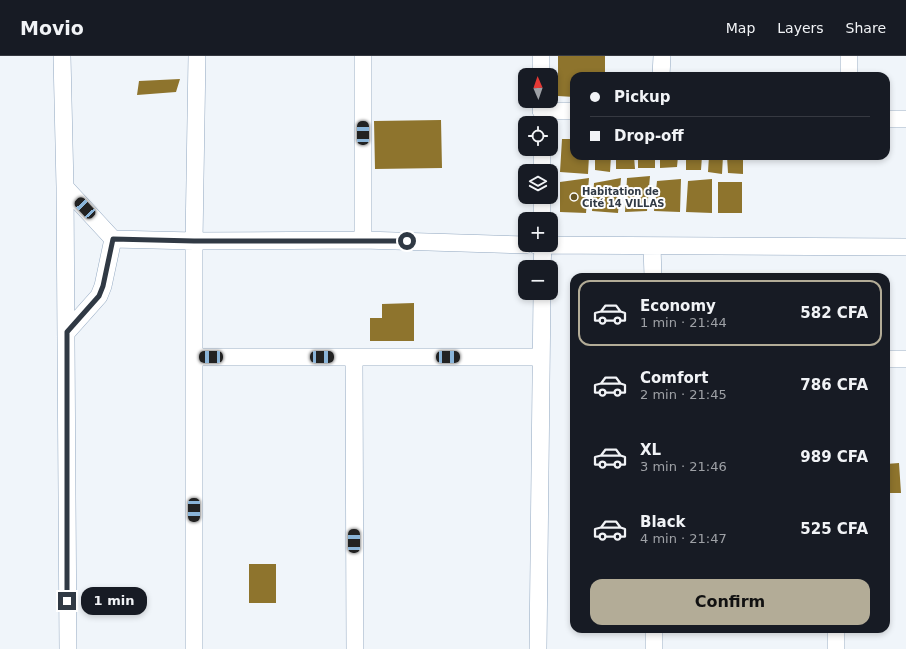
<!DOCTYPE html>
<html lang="en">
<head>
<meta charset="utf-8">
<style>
	:root { --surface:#171b24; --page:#20242c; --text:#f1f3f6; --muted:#9ea1a6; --line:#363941; --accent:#b3ac97 }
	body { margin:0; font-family:"DejaVu Sans",sans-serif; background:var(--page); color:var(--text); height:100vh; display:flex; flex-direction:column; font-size:15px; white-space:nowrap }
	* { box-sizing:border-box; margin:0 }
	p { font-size:13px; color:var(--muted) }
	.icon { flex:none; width:22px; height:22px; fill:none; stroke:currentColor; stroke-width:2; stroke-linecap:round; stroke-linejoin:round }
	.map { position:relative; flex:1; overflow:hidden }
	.panel { position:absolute; left:570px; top:217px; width:320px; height:360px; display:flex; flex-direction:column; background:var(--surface); border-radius:12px; box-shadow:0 2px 6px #0003 }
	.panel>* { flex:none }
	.hud { position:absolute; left:570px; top:16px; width:320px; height:88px; border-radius:12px; box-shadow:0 2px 6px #0003; display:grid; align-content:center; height:88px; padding:0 20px; background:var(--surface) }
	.needle { width:26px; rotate:358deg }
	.tools { position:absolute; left:518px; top:12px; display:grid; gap:8px }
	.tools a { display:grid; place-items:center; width:40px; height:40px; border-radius:8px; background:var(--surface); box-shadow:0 2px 6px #0003; font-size:20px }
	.end { position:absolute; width:18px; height:18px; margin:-9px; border:5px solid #303944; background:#fff; box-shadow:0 0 0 2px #fff }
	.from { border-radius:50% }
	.bubble { position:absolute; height:28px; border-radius:12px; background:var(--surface); box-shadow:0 2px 6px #0003; font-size:13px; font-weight:800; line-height:28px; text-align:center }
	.car { position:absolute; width:12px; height:24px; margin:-12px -6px; border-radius:5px; box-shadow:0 0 3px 1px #0007; background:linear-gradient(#222 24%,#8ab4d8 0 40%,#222 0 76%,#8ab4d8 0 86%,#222 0) }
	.hud b { display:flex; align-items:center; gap:14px; height:38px; font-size:15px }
	.hud b+b { border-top:1px solid var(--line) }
	.hud i { width:10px; height:10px; background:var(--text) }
	ul { padding:7px 0 0; list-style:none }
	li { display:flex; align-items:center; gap:12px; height:66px; margin:0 8px 6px; padding:0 12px; border:2px solid transparent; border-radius:12px }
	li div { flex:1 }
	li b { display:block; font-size:15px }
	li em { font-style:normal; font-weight:800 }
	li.on { border-color:var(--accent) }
	li>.icon { width:36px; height:36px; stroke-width:1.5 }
	.primary-button { display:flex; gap:8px; margin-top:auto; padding:8px 20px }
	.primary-button a { flex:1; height:46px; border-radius:12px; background:var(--accent); color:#111; font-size:16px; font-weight:800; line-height:46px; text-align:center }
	header { display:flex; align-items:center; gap:24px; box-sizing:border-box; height:56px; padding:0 20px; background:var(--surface); border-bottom:1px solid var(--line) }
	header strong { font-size:19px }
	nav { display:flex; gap:22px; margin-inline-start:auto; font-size:14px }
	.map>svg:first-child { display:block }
</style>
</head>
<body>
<header>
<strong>Movio</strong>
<nav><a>Map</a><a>Layers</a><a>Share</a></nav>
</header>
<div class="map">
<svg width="906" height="593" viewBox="0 0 906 593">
	<rect width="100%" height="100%" fill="#f0f5fa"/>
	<path fill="#8e742d" d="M 558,0 L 605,0 L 605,20 L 574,20 L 574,41 L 558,40 Z
		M 180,23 L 176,36 L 137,39 L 139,25 Z
		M 441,64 L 442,112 L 375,113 L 374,65 Z
		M 562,83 L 574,83 L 574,100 L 589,100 L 588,118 L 560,116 Z
		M 595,100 L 611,100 L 610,116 L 595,114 Z
		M 616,100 L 634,100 L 635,113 L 616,113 Z
		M 638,100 L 655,100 L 655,112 L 638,112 Z
		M 660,100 L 678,100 L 677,111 L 660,112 Z
		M 686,100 L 702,100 L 701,114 L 686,114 Z
		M 709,100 L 723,100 L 722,118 L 708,116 Z
		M 727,100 L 743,100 L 743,118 L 728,117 Z
		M 650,120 L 647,155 L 625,156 L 627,122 Z
		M 589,122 L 586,157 L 560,156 L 560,126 Z
		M 621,122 L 618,157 L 592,155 L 594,127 Z
		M 681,123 L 680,156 L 654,155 L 657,125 Z
		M 712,123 L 712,157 L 686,156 L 688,125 Z
		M 718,126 L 742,126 L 742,157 L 718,157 Z
		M 414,247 L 414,285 L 370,285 L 370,262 L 382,262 L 382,248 Z
		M 899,407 L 901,437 L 886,437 L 886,408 Z
		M 249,508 L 276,508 L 276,547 L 249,547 Z"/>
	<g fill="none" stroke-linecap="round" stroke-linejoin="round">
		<g stroke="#92a8c1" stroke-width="18">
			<path id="street" d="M 62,0 L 65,131 L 68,593
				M 541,0 L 541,19
				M 661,20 L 662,0
				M 849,20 L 849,0
				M 541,55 L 574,55
				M 886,63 L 906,63
				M 542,93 L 542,115
				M 65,131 L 113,183 L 194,185 L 363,184 L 525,189
				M 542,141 L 542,163
				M 363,184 L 363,0
				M 536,189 L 906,191
				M 652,190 L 653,221
				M 542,211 L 543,189
				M 67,276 L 99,240 L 103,230 L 113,183
				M 195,301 L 541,301
				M 354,301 L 355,593
				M 886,303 L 906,303
				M 654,573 L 654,593
				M 194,593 L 194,185 L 197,0
				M 538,593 L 542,237
				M 836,593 L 836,573"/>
		</g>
		<use href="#street" stroke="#fff" stroke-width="17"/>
	</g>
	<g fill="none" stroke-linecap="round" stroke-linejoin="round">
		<path stroke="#303944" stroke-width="5" d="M 67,545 L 67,276 L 99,240 L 103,230 L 113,183 L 194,185 L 407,185"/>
	</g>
	<circle fill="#675523" stroke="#fff" stroke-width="1.5" cx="574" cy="141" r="4"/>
	<g text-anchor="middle" stroke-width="4" stroke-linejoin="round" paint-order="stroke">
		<g font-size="10" font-weight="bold" fill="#303944" stroke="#fff" text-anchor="start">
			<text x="582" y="139">Habitation de<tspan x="582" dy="12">Cité 14 VILLAS</tspan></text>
		</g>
	</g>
</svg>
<div class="tools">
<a><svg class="needle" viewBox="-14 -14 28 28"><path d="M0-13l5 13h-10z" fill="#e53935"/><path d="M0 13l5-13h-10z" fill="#9ea1a6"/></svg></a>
<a><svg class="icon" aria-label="locate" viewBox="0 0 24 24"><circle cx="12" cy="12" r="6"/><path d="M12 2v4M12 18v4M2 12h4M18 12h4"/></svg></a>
<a><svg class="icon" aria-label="layers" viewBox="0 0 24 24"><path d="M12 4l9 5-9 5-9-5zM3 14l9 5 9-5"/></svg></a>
<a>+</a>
<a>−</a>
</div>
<i class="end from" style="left:407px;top:185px"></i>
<i class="end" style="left:67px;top:545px"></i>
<div class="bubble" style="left:81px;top:531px;width:66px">1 min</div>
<i class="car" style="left:363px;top:77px;rotate:0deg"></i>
<i class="car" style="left:85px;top:152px;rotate:317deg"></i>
<i class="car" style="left:211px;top:301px;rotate:270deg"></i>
<i class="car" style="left:322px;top:301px;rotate:90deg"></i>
<i class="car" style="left:448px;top:301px;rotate:90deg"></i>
<i class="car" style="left:194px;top:454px;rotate:180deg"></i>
<i class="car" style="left:354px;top:485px;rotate:0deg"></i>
<div class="hud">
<b><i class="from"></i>Pickup</b>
<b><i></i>Drop-off</b>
</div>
<section class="panel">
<ul>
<li class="on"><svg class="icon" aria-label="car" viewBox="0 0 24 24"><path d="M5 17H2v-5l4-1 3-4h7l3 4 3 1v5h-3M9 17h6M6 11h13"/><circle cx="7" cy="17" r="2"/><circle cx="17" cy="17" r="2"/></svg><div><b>Economy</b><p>1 min · 21:44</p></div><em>582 CFA</em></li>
<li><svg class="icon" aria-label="car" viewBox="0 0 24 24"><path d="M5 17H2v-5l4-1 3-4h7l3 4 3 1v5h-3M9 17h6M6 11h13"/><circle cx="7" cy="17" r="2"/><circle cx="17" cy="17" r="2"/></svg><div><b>Comfort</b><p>2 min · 21:45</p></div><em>786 CFA</em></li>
<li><svg class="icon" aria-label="car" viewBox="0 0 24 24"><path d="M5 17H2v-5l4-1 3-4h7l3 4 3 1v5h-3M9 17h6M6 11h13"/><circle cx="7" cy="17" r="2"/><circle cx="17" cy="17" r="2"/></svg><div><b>XL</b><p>3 min · 21:46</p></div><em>989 CFA</em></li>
<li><svg class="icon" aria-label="car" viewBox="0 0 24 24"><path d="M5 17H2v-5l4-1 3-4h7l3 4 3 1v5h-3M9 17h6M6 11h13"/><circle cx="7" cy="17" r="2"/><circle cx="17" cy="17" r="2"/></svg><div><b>Black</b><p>4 min · 21:47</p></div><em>525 CFA</em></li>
</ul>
<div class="primary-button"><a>Confirm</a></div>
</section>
</div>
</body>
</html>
